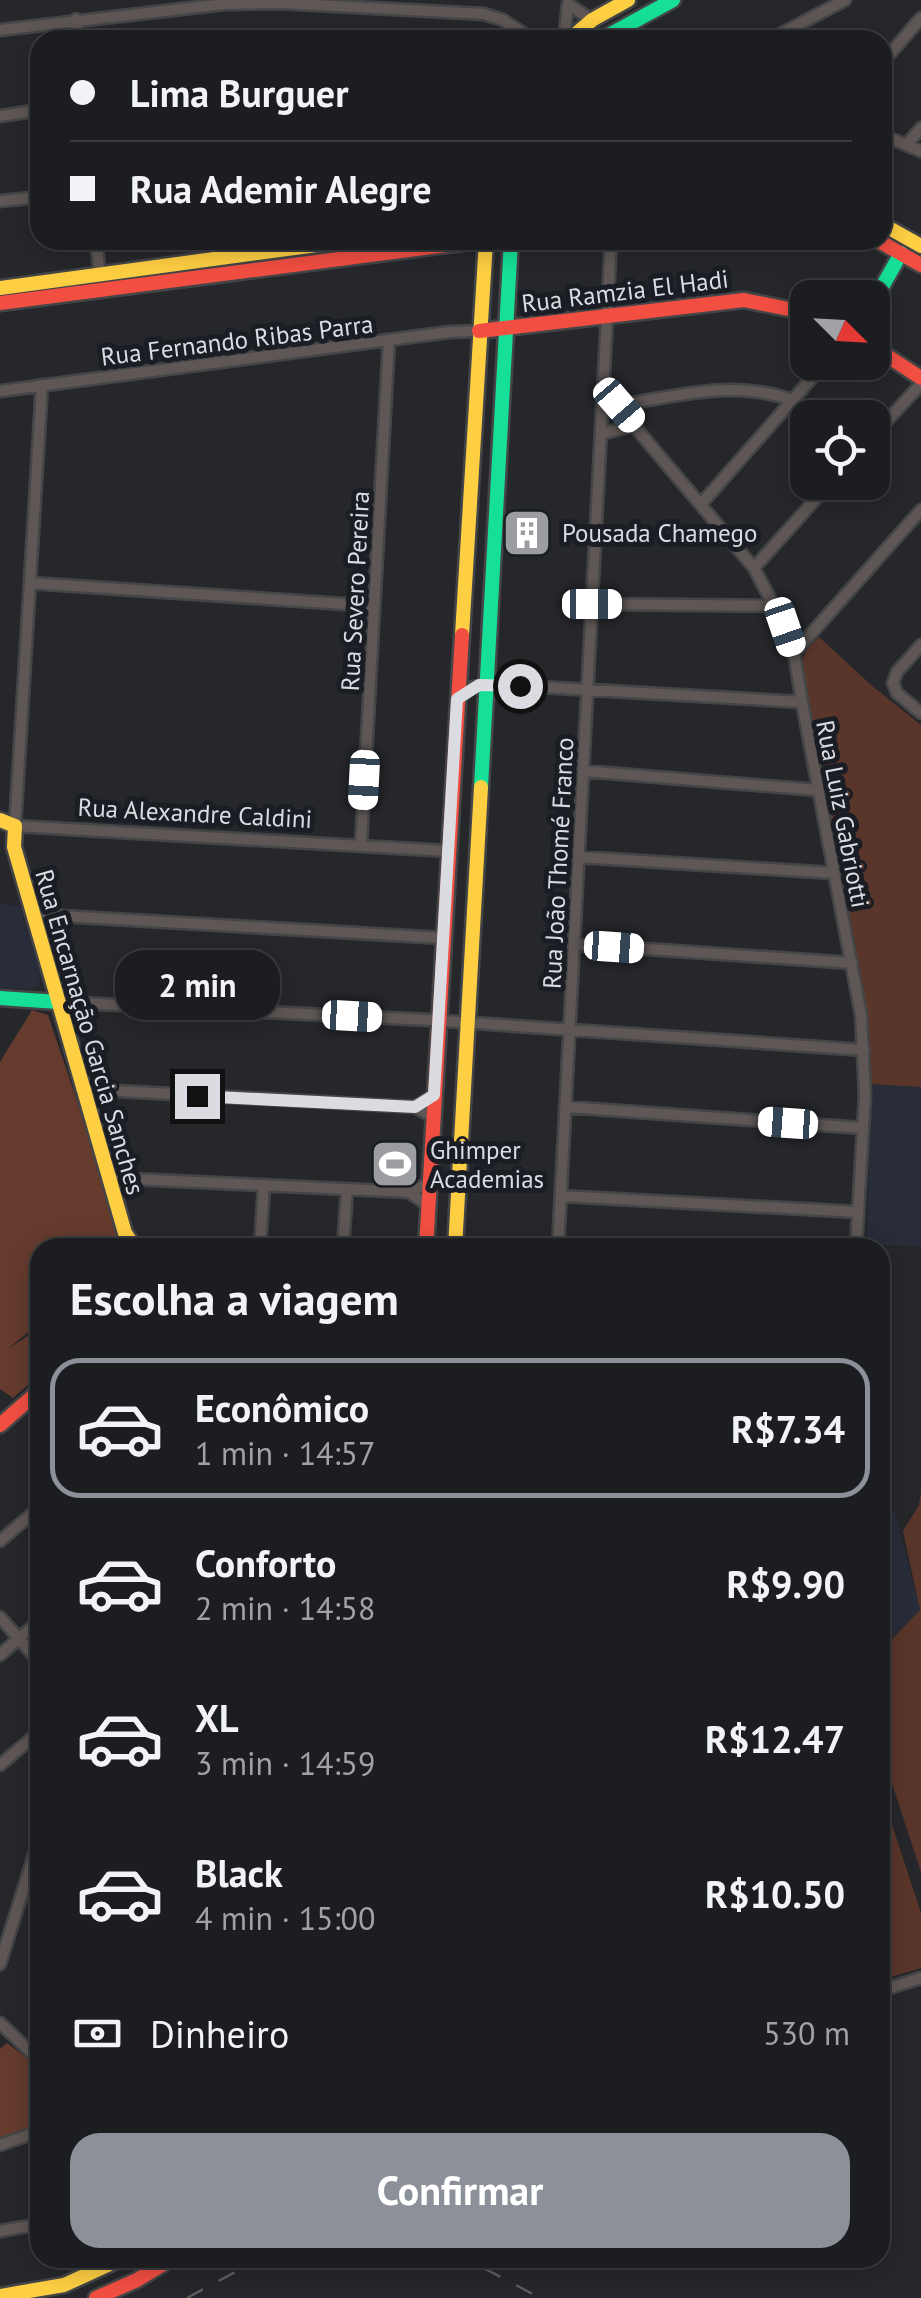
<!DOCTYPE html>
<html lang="pt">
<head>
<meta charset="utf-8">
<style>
	:root { --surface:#1c1d20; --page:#292a2d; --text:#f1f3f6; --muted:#a0a2a5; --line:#3a3b3e; --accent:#8c9099 }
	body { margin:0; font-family:"PT Sans",sans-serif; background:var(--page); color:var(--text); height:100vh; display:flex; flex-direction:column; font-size:38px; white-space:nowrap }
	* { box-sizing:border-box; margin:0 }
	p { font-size:32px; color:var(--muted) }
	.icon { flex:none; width:55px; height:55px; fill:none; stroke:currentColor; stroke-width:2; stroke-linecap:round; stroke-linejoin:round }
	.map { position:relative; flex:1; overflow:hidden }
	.sheet { position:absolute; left:30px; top:1238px; width:860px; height:1030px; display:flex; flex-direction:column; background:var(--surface); border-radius:30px; box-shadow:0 5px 25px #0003,0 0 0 2px var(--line) }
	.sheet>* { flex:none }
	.top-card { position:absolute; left:30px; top:30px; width:862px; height:220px; border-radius:30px; box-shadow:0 5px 25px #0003,0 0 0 2px var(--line); display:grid; align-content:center; height:220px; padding:0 40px; background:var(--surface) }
	.needle { width:65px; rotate:114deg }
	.buttons { position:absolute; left:790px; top:280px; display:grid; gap:20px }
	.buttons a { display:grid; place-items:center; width:100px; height:100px; border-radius:20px; background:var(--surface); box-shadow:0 5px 25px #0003,0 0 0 2px var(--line); font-size:50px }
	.end { position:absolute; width:45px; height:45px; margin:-22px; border:12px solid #dadce1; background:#111; box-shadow:0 0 0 5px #111 }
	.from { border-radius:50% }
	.bubble { position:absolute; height:70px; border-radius:30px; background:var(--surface); box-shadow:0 5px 25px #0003,0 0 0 2px var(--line); font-size:32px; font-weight:700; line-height:70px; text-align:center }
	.car { position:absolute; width:30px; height:60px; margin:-30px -15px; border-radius:12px; box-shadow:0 0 8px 2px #0007; background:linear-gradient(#fff 24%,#345 0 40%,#fff 0 76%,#345 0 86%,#fff 0) }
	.top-card b { display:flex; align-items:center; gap:35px; height:95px; font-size:38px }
	.top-card b+b { border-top:2px solid var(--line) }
	.top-card i { width:25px; height:25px; background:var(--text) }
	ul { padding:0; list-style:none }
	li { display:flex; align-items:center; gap:30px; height:140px; margin:0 20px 15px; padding:0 20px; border:5px solid transparent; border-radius:30px }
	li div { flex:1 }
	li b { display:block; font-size:38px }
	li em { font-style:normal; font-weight:700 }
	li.current { border-color:var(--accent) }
	li>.icon { width:90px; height:90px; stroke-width:1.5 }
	h2 { padding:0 40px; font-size:45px; line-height:120px }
	.pay { display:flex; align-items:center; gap:25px; height:110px; padding:0 40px; font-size:38px }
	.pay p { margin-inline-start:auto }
	.primary-button { display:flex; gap:20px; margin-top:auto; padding:20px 40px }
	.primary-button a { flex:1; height:115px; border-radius:30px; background:var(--accent); color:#fff; font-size:40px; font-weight:700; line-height:115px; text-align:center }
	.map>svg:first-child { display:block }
</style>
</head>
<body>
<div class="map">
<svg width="921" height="2298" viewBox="0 0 921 2298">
	<rect width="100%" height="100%" fill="#26272b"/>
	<path fill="#292d39" d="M 0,904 L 20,906 L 41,977 L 37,986 L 30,989 L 0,988 Z
		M 870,1084 L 921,1087 L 921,1246 L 867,1245 Z
		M 880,1511 L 895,1512 L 920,1610 L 880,1652 Z"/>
	<path fill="#5a362a" d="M 819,637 L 871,685 L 921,725 L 921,1087 L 870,1084 L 869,1026 L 799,671 L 806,650 Z
		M 921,1492 L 921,1872 L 880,1747 L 880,1652 L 920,1610 L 903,1531 L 919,1505 Z
		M 880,1788 L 921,1913 L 921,1968 L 880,1980 Z"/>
	<path fill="#653b2e" d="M 32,1010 L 48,1015 L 125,1244 L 123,1248 L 40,1248 L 40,1322 L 8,1349 L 40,1328 L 40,1374 L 13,1398 L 0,1389 L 0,1062 Z
		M 7,2043 L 40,2068 L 40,2126 L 0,2141 L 0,2049 Z"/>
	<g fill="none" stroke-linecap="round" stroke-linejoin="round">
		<g stroke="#444547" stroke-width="15">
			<path id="street" d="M 76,19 L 77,40
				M 0,30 L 225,4 L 278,3 L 484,14 L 503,20 L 533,40
				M 564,40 L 568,4 L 592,20
				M 769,40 L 845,0
				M 882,63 L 921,18
				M 0,116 L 40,110
				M 882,135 L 921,151
				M 907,144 L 921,128
				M 0,201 L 40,197
				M 96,240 L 100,276
				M 42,385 L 15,826 L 448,851
				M 603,389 L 754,568 L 785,627 L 794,653 L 802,702
				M 0,391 L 449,332 L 479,331
				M 619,405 C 678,396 734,379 792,400
				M 601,434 L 636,425
				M 872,437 L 921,384
				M 702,503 L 826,362
				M 754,568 L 831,482
				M 30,583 L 374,606
				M 592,604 L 776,606
				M 921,645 L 897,672 L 893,683 L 897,693 L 921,713
				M 794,653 L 921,510
				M 459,697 L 473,687 L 486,684 L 802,702 L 861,1015 L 865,1095 L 856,1248
				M 583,771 L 817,790
				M 361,845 L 389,340
				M 578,857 L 833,873
				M 30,909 L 61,916 L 443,938
				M 574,944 L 852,963
				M 58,1002 L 430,1020 L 864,1050
				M 81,1089 L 415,1107
				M 565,1107 L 863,1128
				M 433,1117 L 415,1107 L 434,1095
				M 109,1178 L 409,1192
				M 561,1196 L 858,1212
				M 428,1205 L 409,1192 L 430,1183
				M 260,1248 L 264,1185
				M 343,1248 L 347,1189
				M 558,1248 L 611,240
				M 0,1541 L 40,1507
				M 0,1617 L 40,1663
				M 0,1655 L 40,1620
				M 0,1765 L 40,1731
				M 0,1964 L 40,1836
				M 880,1991 L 921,1978
				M 0,2023 L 40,2061
				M 0,2145 L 40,2131
				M 0,2231 L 40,2224"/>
		</g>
		<g stroke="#444547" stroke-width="19">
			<path id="fast" d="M 600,40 L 673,0
				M 872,305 L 901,253
				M 481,787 L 511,240
				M 0,998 L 58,1002"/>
		</g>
		<g stroke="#444547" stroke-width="19">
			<path id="slow" d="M 569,40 L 592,20 L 628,0
				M 882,224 L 921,246
				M 0,288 L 354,240
				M 462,635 L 486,240
				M 0,820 L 15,826 L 14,847 L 125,1233 L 135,1248
				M 455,1248 L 481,787
				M 0,2296 L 64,2285 L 123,2258"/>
		</g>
		<g stroke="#444547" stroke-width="19">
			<path id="jam" d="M 877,240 L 921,265
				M 0,303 L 486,240
				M 479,331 L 744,300 L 808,313
				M 872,346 L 921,378
				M 426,1248 L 462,635
				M 0,1425 L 40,1390
				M 96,2298 L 137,2280 L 173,2258"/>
		</g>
		<use href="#street" stroke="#5e5756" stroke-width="10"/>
		<use href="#fast" stroke="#16e098" stroke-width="14"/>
		<use href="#slow" stroke="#ffcf43" stroke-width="14"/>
		<use href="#jam" stroke="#f24e42" stroke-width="14"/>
		<path stroke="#5f5d5e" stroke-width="2.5" stroke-dasharray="18 18" stroke-linecap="butt" d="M 450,2258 L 482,2267 L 540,2298
			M 187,2298 L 252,2263 L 271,2258"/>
	</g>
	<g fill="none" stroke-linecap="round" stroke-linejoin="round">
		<path stroke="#dadce1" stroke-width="12" d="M 197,1096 L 415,1107 L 434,1095 L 457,699 L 479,685 L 520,686"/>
	</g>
	<defs>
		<g id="building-square" transform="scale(2.5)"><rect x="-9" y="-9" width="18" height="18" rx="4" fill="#9b9da1" stroke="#1a1d23"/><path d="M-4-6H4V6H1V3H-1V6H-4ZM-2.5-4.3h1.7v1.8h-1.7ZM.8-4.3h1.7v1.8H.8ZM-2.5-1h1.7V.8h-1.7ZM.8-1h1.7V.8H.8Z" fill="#fff"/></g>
		<g id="stadium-square" transform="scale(2.5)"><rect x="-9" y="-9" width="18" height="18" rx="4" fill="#9b9da1" stroke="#1a1d23"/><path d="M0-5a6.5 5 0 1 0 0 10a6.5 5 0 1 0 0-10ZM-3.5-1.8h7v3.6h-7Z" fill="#fff"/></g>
	</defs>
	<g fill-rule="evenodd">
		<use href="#building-square" x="527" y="533"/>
		<use href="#stadium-square" x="395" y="1164"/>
	</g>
	<g text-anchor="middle" stroke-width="10" stroke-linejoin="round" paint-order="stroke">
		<g font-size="25" fill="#dadce1" stroke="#1a1d23">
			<text transform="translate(625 291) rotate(-7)" y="9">Rua Ramzia El Hadi</text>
			<text transform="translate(237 340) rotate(-7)" y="9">Rua Fernando Ribas Parra</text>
			<text transform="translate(355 591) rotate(-87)" y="9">Rua Severo Pereira</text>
			<text transform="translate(195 813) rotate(3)" y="9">Rua Alexandre Caldini</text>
			<text transform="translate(843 814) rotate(79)" y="9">Rua Luiz Gabriotti</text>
			<text transform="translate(558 863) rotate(-87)" y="9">Rua João Thomé Franco</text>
			<text transform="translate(90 1032) rotate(74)" y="9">Rua Encarnação Garcia Sanches</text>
		</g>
		<g font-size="25" fill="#dadce1" stroke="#1a1d23" text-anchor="start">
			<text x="562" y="542">Pousada Chamego</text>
			<text x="430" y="1159">Ghimper<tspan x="430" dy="29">Academias</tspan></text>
		</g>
	</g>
</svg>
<div class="buttons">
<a><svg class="needle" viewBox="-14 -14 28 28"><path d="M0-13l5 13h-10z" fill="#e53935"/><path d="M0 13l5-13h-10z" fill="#a0a2a5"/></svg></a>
<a><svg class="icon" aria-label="locate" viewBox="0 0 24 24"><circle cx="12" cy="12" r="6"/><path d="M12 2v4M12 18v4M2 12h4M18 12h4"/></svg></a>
</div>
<i class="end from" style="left:520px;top:686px"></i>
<i class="end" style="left:197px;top:1096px"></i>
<div class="bubble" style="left:115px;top:950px;width:165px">2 min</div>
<i class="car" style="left:619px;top:405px;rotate:139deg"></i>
<i class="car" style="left:592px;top:604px;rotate:90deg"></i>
<i class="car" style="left:785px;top:627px;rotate:161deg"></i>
<i class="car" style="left:364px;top:780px;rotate:183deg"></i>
<i class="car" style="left:614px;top:947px;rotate:94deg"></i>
<i class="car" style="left:352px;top:1016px;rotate:93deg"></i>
<i class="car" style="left:788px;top:1123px;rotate:274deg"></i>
<div class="top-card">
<b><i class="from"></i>Lima Burguer</b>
<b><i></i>Rua Ademir Alegre</b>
</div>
<section class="sheet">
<h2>Escolha a viagem</h2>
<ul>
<li class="current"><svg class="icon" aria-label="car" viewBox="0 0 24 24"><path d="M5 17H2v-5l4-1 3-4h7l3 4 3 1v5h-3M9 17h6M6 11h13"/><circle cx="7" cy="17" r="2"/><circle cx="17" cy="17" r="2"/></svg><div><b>Econômico</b><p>1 min · 14:57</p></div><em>R$7.34</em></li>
<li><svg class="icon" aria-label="car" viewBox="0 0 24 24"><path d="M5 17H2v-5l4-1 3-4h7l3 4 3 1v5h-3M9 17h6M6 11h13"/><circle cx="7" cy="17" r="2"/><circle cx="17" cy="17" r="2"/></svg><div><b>Conforto</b><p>2 min · 14:58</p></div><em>R$9.90</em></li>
<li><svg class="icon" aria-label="car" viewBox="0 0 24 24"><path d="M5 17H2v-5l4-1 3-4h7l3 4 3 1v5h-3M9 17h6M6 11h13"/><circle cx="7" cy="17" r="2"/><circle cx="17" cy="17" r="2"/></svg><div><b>XL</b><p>3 min · 14:59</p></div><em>R$12.47</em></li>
<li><svg class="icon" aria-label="car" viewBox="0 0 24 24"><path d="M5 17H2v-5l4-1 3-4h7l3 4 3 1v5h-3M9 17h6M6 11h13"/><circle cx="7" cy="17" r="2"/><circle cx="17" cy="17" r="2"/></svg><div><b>Black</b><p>4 min · 15:00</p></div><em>R$10.50</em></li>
</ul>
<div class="pay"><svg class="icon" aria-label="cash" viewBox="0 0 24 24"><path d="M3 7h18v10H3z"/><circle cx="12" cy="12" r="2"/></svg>Dinheiro<p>530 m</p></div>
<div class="primary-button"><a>Confirmar</a></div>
</section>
</div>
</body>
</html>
